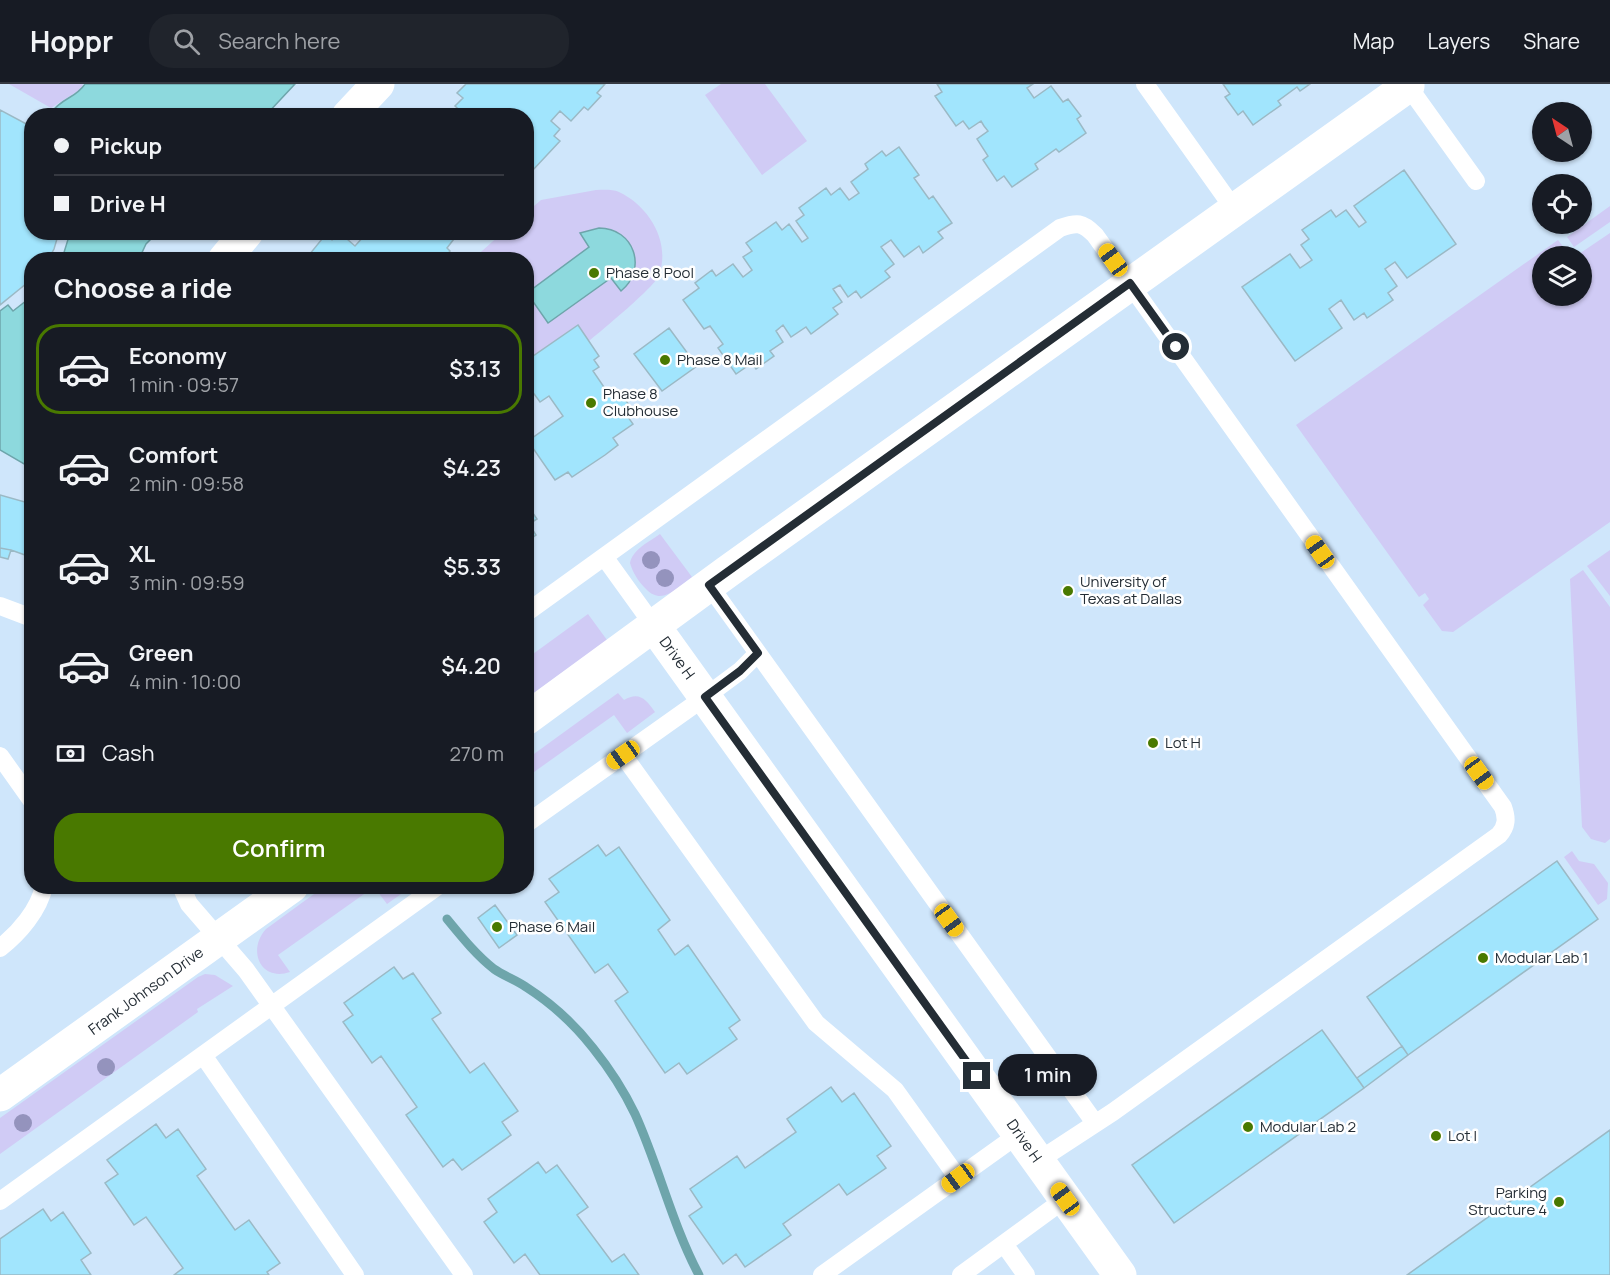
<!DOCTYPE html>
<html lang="en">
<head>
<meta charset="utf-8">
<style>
	:root { --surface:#171b24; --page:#20242c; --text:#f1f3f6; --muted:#9ea1a6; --line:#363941; --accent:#497900 }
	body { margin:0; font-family:Manrope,sans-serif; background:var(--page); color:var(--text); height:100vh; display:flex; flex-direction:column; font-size:22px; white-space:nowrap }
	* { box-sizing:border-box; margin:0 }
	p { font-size:20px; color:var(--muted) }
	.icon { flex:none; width:33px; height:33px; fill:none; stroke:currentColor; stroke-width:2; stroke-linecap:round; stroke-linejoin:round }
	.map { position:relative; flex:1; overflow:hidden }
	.panel { position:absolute; left:24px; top:168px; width:510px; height:642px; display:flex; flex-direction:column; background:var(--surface); border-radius:24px; box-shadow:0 2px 4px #0004 }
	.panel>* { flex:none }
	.guide { position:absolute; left:24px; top:24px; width:510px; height:132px; border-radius:24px; box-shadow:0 2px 4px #0004; display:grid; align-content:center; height:132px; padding:0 30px; background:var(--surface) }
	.needle { width:39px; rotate:324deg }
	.controls { position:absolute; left:1532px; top:18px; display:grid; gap:12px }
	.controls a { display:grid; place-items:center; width:60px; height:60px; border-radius:50%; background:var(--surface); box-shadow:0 2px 4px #0004; font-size:30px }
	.end { position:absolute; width:27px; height:27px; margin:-14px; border:8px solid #242d35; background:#fff; box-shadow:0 0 0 3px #fff }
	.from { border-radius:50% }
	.bubble { position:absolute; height:42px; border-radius:21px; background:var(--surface); box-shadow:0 2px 4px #0004; font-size:20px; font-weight:600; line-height:42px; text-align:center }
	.car { position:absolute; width:18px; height:36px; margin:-18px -9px; border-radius:8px; box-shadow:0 0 4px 2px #0007; background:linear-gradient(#f5c518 24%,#345 0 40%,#f5c518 0 76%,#345 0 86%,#f5c518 0) }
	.guide b { display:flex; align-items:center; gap:21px; height:57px; font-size:22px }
	.guide b+b { border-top:2px solid var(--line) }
	.guide i { width:15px; height:15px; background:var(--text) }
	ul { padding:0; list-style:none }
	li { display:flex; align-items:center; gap:18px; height:90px; margin:0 12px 9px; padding:0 18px; border:3px solid transparent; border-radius:24px }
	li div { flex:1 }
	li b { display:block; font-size:22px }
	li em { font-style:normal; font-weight:600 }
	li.active { border-color:var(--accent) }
	li>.icon { width:54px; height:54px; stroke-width:1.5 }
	h2 { padding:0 30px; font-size:27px; line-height:72px }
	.pay { display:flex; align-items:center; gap:15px; height:66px; padding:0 30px; font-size:22px }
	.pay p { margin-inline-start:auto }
	.action { display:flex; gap:12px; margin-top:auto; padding:12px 30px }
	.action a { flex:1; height:69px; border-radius:24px; background:var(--accent); color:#fff; font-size:24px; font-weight:600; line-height:69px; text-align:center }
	header { display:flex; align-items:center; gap:36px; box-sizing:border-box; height:84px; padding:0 30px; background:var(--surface); border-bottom:2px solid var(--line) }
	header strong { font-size:28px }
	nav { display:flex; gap:33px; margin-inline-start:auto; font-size:21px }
	.search { width:420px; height:54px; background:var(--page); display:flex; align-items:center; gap:15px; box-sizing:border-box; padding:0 21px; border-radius:24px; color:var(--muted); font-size:22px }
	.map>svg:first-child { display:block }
</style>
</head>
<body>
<header>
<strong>Hoppr</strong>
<div class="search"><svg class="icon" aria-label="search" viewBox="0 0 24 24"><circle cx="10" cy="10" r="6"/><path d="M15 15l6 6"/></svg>Search here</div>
<nav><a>Map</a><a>Layers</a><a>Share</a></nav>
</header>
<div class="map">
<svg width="1610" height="1191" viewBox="0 0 1610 1191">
	<rect width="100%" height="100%" fill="#e2effc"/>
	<path fill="#cfe6fb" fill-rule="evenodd" d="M 0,0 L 1610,0 L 1610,1191 L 0,1191 ZM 1542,28 L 1581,28 L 1581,68 L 1542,68 ZM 32,32 L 526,32 L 526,148 L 32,148 ZM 1542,100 L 1581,100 L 1581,140 L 1542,140 ZM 1542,172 L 1581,172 L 1581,212 L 1542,212 ZM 32,176 L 526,176 L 526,802 L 32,802 Z"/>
	<path fill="#d0cbf5" d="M 9,0 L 83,0 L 81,5 L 51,24 Z
		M 721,0 L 765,0 L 807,57 L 762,91 L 705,11 Z
		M 596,106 C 603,106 612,105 619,108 C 649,122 671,158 659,191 C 656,202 601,247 589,257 L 578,241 L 527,277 L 526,176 L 472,176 L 502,149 L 526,148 L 527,128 L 541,116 Z
		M 1610,122 L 1610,138 L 1574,163 L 1567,153 Z
		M 1610,149 L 1610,438 L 1453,548 L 1442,547 L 1423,521 L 1429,515 L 1425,509 L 1419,513 L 1296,341 L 1558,156 L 1570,172 L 1542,172 L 1542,212 L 1581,212 L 1581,172 L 1576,172 Z
		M 660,450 L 692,493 C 677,504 662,522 646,505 C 638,497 633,489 630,479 C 633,465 649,458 660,450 Z
		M 1610,466 L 1610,512 L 1587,482 Z
		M 1583,486 L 1610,523 L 1610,755 L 1605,759 L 1591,755 L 1582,743 L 1570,495 Z
		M 588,530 L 607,556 L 527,614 L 526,575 Z
		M 618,609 L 624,616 C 639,607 646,615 655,628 L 627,649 L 614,631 L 527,693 L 527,675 Z
		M 1572,767 L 1579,777 L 1594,780 L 1608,799 L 1607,815 L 1598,821 L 1564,773 Z
		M 325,802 L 411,803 L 387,820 L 374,803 L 278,871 L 290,888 C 260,898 247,866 266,845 Z
		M 205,890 L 215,891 L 233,902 L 197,925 L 198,928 L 0,1070 L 0,1034 L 198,893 Z"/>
	<path fill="#8dd9dd" stroke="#6ea5ab" stroke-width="1.5" d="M 85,0 L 295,0 L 266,31 L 50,30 C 62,13 75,15 85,0 Z
		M 599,144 C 634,144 648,185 621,207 L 611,194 L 548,239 L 527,209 L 589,163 L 580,149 Z
		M 70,149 L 70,148 L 157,149 L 146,160 L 139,175 L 62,175 Z
		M 31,213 L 31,384 L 0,366 L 0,227 L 8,221 L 13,227 Z"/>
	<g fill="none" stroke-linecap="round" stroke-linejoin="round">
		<path stroke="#6ea5ab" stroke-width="9" d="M 447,835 C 461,852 476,871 494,885 C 504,892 516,896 526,903 C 551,919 575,941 593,964 C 609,984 624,1007 635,1030 C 659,1083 672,1140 699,1191"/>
	</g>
	<path fill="#a1e5fd" stroke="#9bb9c5" stroke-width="1.5" d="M 466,0 L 605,0 L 597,9 L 601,12 L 588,26 L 584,23 L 571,37 L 560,27 L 551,37 L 560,45 L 554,52 L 560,57 L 533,86 L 526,79 L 526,32 L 466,32 L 455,22 L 463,14 L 457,9 Z
		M 937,0 L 1033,0 L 1027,4 L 1034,14 L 1051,2 L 1063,18 L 1068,15 L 1081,32 L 1077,35 L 1086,49 L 1059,68 L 1056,65 L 1035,80 L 1038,85 L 1012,103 L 1004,92 L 997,97 L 983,76 L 988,72 L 977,55 L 988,47 L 984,42 L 981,37 L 969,45 L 963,37 L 956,42 L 935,12 L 942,8 Z
		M 1223,0 L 1310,0 L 1300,7 L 1297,3 L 1278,17 L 1281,21 L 1253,41 L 1243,27 L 1238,31 L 1225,13 L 1230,10 Z
		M 0,26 L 32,43 L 32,148 L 59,148 L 54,165 L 48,176 L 32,176 L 32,195 L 0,221 Z
		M 899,63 L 919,91 L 914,94 L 929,115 L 933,112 L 952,139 L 938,148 L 943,154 L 923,169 L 919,162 L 904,173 L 891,156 L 881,163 L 894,180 L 885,187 L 890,193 L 861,214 L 856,207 L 848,213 L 840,201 L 833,205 L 842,218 L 833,224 L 838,230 L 811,250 L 806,243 L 791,253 L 783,241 L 776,247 L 783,258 L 770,267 L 774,272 L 756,285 L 752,279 L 736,290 L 718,264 L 723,260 L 710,242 L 704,245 L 683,216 L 699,204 L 695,199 L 712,186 L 716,192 L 733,180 L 743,193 L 752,186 L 743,173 L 752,167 L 746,159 L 776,138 L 782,146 L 789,140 L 802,158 L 808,154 L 796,137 L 804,131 L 799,124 L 826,104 L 831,111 L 840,104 L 849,116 L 859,109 L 851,98 L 868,85 L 865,80 L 882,67 L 886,72 Z
		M 1404,86 L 1456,160 L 1407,194 L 1395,178 L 1385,185 L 1397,202 L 1388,209 L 1393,216 L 1367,234 L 1364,229 L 1354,236 L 1341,216 L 1329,225 L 1342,244 L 1295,277 L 1242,203 L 1290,170 L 1300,184 L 1312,176 L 1301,161 L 1309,155 L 1302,146 L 1331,126 L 1336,133 L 1346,126 L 1359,143 L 1366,138 L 1354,122 Z
		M 339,148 L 355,162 L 364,152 L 360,148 L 454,148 L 457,151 L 447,164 L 450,167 L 443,176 L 305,176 L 326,150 L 332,156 Z
		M 578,241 L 599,272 L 594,276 L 599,283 L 593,287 L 610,312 L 619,306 L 631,324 L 625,329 L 633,340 L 613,354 L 618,361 L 605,371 L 572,393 L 568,388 L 555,396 L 528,357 L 563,332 L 549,312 L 540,318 L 526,299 L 526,277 Z
		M 669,244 L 697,282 L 662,307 L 634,270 Z
		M 0,411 L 32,420 L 32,451 L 25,471 L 11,466 L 8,475 L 0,473 Z
		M 526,419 L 537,435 L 529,440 L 536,451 L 526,458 Z
		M 0,464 L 11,466 L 8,475 L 0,473 Z
		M 598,761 L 606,772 L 619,763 L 670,836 L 658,846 L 675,871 L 688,861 L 740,936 L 729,944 L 737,955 L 687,990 L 679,979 L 665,989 L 615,917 L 628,908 L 608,880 L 595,889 L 545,818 L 559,808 L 549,795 Z
		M 1557,777 L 1598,835 L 1408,971 L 1367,913 Z
		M 495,821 L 517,851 L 499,864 L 478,834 Z
		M 394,883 L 403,895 L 413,889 L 441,929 L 432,935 L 470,989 L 484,979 L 518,1027 L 502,1038 L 511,1051 L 462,1086 L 453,1075 L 443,1083 L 406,1031 L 417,1023 L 381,972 L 372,979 L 343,938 L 353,931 L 344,919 Z
		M 1322,946 L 1364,1004 L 1174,1139 L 1132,1081 Z
		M 1402,962 L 1408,971 L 1364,1004 L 1357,994 Z
		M 831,1003 L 842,1018 L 854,1009 L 891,1062 L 877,1072 L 886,1084 L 847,1111 L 839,1100 L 783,1140 L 791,1151 L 745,1183 L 736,1170 L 723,1180 L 689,1132 L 702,1123 L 690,1105 L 737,1072 L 745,1084 L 796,1048 L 787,1035 Z
		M 156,1040 L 166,1054 L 178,1045 L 206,1085 L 197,1092 L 235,1146 L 249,1136 L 280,1179 L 267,1188 L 269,1191 L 174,1191 L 183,1184 L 146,1133 L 134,1141 L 105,1099 L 118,1090 L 107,1076 Z
		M 1610,1046 L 1610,1191 L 1407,1191 Z
		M 538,1078 L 546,1089 L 557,1081 L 588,1123 L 577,1131 L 612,1178 L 624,1170 L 639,1191 L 540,1191 L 525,1170 L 514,1179 L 484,1138 L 497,1128 L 488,1115 Z
		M 43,1125 L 51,1137 L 63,1128 L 91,1169 L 81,1176 L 91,1191 L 0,1191 L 0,1155 Z"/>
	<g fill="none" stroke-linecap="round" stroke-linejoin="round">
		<path stroke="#fff" stroke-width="18" d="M 1145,0 L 1234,125
			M 1408,2 L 1476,97
			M 605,474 L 654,542
			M 709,501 L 1095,1039
			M 0,522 L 32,534
			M 526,529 L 1060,144 C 1077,138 1082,138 1095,151 L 1503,723 C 1507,734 1507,742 1499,751 L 1113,1028 L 1038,1077
			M 623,671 L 816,939 L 895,1006 L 958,1094
			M 0,672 L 32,717
			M 526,740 L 705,613 L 740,587 L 758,569
			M 181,802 L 189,820 L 246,886 L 464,1191
			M 0,864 C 19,849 39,826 44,802
			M 203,971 L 355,1191
			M 0,1117 L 438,802
			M 1004,1160 L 1026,1191
			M 822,1191 L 1019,1050
			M 961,1191 L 1065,1115"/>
		<path stroke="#fff" stroke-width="33" d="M 348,32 L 378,0
			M 224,176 L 247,148
			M 654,542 L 1120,1191
			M 526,635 L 727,488 L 1408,2 L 1407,0
			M 0,1011 L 292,802"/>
	</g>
	<g fill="#9493bd">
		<circle cx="651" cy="476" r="9"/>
		<circle cx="665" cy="494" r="9"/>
		<circle cx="106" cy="983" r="9"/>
		<circle cx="23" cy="1039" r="9"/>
	</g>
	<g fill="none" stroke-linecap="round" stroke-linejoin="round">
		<path stroke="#242d35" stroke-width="8" d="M 977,992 L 705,613 L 740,587 L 758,569 L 709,501 L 1130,199 L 1176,263"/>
	</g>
	<g fill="#497900" stroke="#fff" stroke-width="2">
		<circle cx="594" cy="189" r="6"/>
		<circle cx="665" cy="276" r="6"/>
		<circle cx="591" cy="319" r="6"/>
		<circle cx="1068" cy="507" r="6"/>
		<circle cx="1153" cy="659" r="6"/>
		<circle cx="497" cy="843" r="6"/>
		<circle cx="1483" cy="874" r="6"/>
		<circle cx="1248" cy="1043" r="6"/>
		<circle cx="1436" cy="1052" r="6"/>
		<circle cx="1559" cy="1118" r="6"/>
	</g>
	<g text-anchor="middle" stroke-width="5" stroke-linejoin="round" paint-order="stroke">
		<g font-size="15" fill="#242d35" stroke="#fff" text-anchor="start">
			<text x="606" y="194">Phase 8 Pool</text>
			<text x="677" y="281">Phase 8 Mail</text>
			<text x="603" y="315">Phase 8<tspan x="603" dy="17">Clubhouse</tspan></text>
			<text x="1080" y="503">University of<tspan x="1080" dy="17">Texas at Dallas</tspan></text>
			<text x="1165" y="664">Lot H</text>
			<text x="509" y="848">Phase 6 Mail</text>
			<text x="1495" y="879">Modular Lab 1</text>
			<text x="1260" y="1048">Modular Lab 2</text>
			<text x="1448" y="1057">Lot I</text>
			<text x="1547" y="1114" text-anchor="end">Parking<tspan x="1547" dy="17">Structure 4</tspan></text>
		</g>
		<g font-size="15" fill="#242d35" stroke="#fff">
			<text transform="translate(677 574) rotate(54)" y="5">Drive H</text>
			<text transform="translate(146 907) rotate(-36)" y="5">Frank Johnson Drive</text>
			<text transform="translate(1024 1057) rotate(55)" y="5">Drive H</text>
		</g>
	</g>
</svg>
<div class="controls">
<a><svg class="needle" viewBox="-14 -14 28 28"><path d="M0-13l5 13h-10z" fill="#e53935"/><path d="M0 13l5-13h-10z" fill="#9ea1a6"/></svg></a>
<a><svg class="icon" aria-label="locate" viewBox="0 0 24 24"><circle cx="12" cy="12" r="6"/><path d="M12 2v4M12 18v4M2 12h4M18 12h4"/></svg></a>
<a><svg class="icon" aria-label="layers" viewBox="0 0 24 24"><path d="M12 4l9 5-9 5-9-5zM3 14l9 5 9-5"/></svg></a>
</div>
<i class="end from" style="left:1176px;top:263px"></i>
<i class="end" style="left:977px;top:992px"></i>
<div class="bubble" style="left:998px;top:970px;width:99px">1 min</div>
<i class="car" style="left:1113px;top:176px;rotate:324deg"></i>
<i class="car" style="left:1320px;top:468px;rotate:325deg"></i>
<i class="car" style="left:623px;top:671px;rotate:235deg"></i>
<i class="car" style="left:1479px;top:689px;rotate:144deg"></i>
<i class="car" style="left:949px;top:836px;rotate:144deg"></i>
<i class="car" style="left:958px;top:1094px;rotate:234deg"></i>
<i class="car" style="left:1065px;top:1115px;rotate:324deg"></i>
<div class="guide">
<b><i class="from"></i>Pickup</b>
<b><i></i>Drive H</b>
</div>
<section class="panel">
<h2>Choose a ride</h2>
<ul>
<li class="active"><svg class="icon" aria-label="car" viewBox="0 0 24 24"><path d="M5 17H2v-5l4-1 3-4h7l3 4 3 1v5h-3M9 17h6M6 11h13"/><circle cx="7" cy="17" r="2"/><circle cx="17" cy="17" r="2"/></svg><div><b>Economy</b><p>1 min · 09:57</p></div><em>$3.13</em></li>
<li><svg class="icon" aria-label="car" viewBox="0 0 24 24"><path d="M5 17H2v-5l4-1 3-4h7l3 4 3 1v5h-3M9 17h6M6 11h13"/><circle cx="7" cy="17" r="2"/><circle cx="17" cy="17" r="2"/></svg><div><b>Comfort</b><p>2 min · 09:58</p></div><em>$4.23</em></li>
<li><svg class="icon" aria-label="car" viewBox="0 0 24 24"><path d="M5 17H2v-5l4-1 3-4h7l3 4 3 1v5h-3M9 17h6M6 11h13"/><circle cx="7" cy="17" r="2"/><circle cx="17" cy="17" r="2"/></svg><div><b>XL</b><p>3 min · 09:59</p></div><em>$5.33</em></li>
<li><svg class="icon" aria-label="car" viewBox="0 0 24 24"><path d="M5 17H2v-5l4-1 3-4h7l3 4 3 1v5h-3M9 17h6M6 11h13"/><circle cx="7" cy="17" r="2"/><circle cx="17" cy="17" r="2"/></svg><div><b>Green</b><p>4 min · 10:00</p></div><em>$4.20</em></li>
</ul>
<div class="pay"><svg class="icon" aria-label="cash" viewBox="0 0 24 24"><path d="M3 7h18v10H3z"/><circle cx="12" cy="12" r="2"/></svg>Cash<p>270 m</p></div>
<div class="action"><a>Confirm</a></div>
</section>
</div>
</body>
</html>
